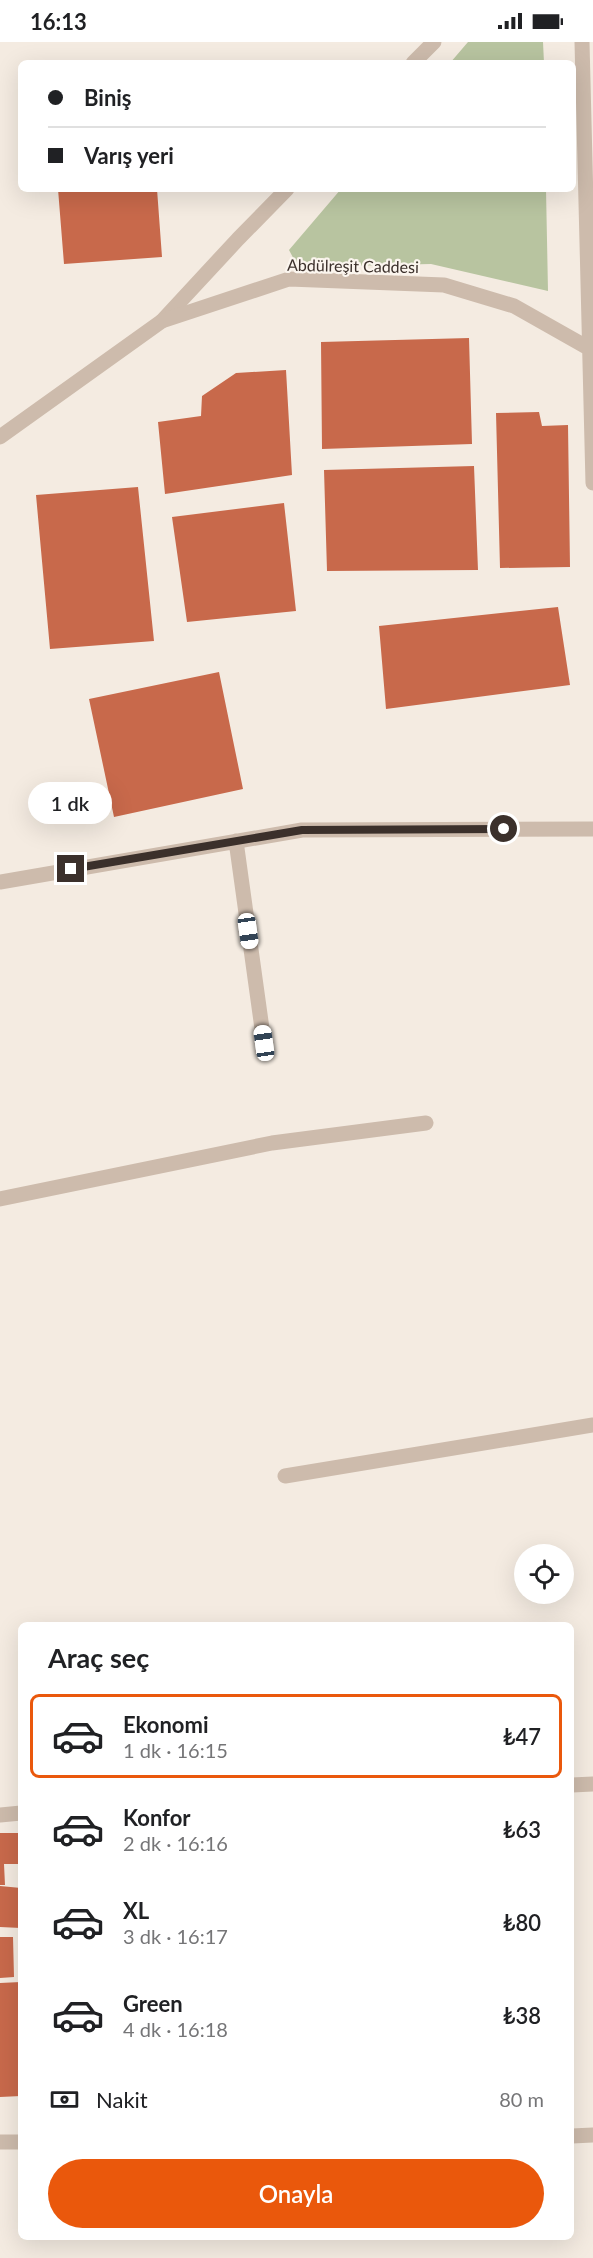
<!DOCTYPE html>
<html lang="tr">
<head>
<meta charset="utf-8">
<style>
	:root { --surface:#fff; --page:#f2f2f2; --text:#202124; --muted:#757577; --line:#e0e0e0; --accent:#ea580c }
	body { margin:0; font-family:Lato,sans-serif; background:var(--page); color:var(--text); height:100vh; display:flex; flex-direction:column; font-size:22px; white-space:nowrap }
	* { box-sizing:border-box; margin:0 }
	p { font-size:20px; color:var(--muted) }
	.icon { flex:none; width:33px; height:33px; fill:none; stroke:currentColor; stroke-width:2; stroke-linecap:round; stroke-linejoin:round }
	.map { position:relative; flex:1; overflow:hidden }
	.details { position:absolute; left:18px; top:1580px; width:556px; height:618px; display:flex; flex-direction:column; background:var(--surface); border-radius:9px; box-shadow:0 6px 24px #0002 }
	.details>* { flex:none }
	.guide { position:absolute; left:18px; top:18px; width:558px; height:132px; border-radius:9px; box-shadow:0 6px 24px #0002; display:grid; align-content:center; height:132px; padding:0 30px; background:var(--surface) }
	.tools { position:absolute; left:514px; top:1502px; display:grid; gap:12px }
	.tools a { display:grid; place-items:center; width:60px; height:60px; border-radius:50%; background:var(--surface); box-shadow:0 6px 24px #0002; font-size:30px }
	.end { position:absolute; width:27px; height:27px; margin:-14px; border:8px solid #3b302b; background:#fff; box-shadow:0 0 0 3px #fff }
	.from { border-radius:50% }
	.bubble { position:absolute; height:42px; border-radius:21px; background:var(--surface); box-shadow:0 6px 24px #0002; font-size:20px; font-weight:600; line-height:42px; text-align:center }
	.car { position:absolute; width:18px; height:36px; margin:-18px -9px; border-radius:8px; box-shadow:0 0 4px 2px #0007; background:linear-gradient(#fff 24%,#345 0 40%,#fff 0 76%,#345 0 86%,#fff 0) }
	.guide b { display:flex; align-items:center; gap:21px; height:57px; font-size:22px }
	.guide b+b { border-top:2px solid var(--line) }
	.guide i { width:15px; height:15px; background:var(--text) }
	ul { padding:0; list-style:none }
	li { display:flex; align-items:center; gap:18px; height:84px; margin:0 12px 9px; padding:0 18px; border:3px solid transparent; border-radius:9px }
	li div { flex:1 }
	li b { display:block; font-size:22px }
	li em { font-style:normal; font-weight:600 }
	li.selected { border-color:var(--accent) }
	li>.icon { width:54px; height:54px; stroke-width:1.5 }
	h2 { padding:0 30px; font-size:27px; line-height:72px }
	.pay { display:flex; align-items:center; gap:15px; height:66px; padding:0 30px; font-size:22px }
	.pay p { margin-inline-start:auto }
	.cta { display:flex; gap:12px; margin-top:auto; padding:12px 30px }
	.cta a { flex:1; height:69px; border-radius:36px; background:var(--accent); color:#fff; font-size:24px; font-weight:600; line-height:69px; text-align:center }
	.status { display:flex; justify-content:space-between; align-items:center; height:42px; padding:0 30px; background:var(--surface); direction:ltr }
	.status svg { height:16px; fill:currentColor }
	.map>svg:first-child { display:block }
</style>
</head>
<body>
<div class="status"><b>16:13</b><svg viewBox="0 0 49 12"><path d="M0 12V9h3v3zM5 12V6h3v6zM10 12V3h3v9zM15 12V0h3v12zM26 1h20v11H26zM47 4h2v5h-2z"/></svg></div>
<div class="map">
<svg width="593" height="2216" viewBox="0 0 593 2216">
	<rect width="100%" height="100%" fill="#f4ebe1"/>
	<path fill="#b8c4a0" d="M 468,0 L 543,0 L 544,21 L 450,21 Z
		M 341,147 L 546,147 L 548,249 L 431,222 L 298,225 L 289,208 Z"/>
	<path fill="#c8694b" d="M 58,147 L 157,147 L 162,215 L 64,222 Z
		M 469,296 L 472,402 L 322,407 L 321,300 Z
		M 286,328 L 292,433 L 165,452 L 158,380 L 201,374 L 202,354 L 236,331 Z
		M 539,370 L 542,384 L 568,383 L 570,525 L 500,526 L 496,371 Z
		M 474,424 L 478,528 L 327,529 L 324,428 Z
		M 138,445 L 154,599 L 50,607 L 36,453 Z
		M 284,461 L 296,569 L 187,580 L 172,475 Z
		M 558,565 L 570,643 L 386,667 L 379,584 Z
		M 219,630 L 243,747 L 114,775 L 89,657 Z
		M 0,1791 L 21,1791 L 21,1822 L 4,1822 L 5,1843 L 0,1843 Z
		M 0,1844 L 21,1846 L 21,1886 L 0,1885 Z
		M 0,1895 L 13,1895 L 14,1935 L 0,1936 Z
		M 21,1940 L 21,2054 L 0,2055 L 0,1941 Z"/>
	<g fill="none" stroke-linecap="round" stroke-linejoin="round">
		<path stroke="#cdbbac" stroke-width="15" d="M 413,21 L 434,0
			M 162,279 L 238,197 L 287,147
			M 236,799 L 264,1001
			M 0,840 L 302,788 L 593,787
			M 0,1157 L 272,1101 L 426,1081
			M 285,1434 L 593,1383
			M 572,1743 L 593,1742
			M 0,1773 L 21,1771
			M 572,2094 L 593,2093
			M 0,2100 L 21,2100"/>
		<path stroke="#cdbbac" stroke-width="15" d="M 582,0 L 593,441
			M 0,395 L 162,279 L 289,237 L 444,243 L 514,264 L 590,307"/>
	</g>
	<g fill="none" stroke-linecap="round" stroke-linejoin="round">
		<path stroke="#3b302b" stroke-width="8" d="M 71,827 L 302,788 L 504,787"/>
	</g>
	<g text-anchor="middle" stroke-width="4.5" stroke-linejoin="round" paint-order="stroke">
		<g font-size="16" fill="#3b302b" stroke="#fbf5ee">
			<text transform="translate(353 224) rotate(1)" y="6">Abdülreşit Caddesi</text>
		</g>
	</g>
</svg>
<div class="tools">
<a><svg class="icon" aria-label="locate" viewBox="0 0 24 24"><circle cx="12" cy="12" r="6"/><path d="M12 2v4M12 18v4M2 12h4M18 12h4"/></svg></a>
</div>
<i class="end from" style="left:504px;top:787px"></i>
<i class="end" style="left:71px;top:827px"></i>
<div class="bubble" style="left:28px;top:740px;width:84px">1 dk</div>
<i class="car" style="left:248px;top:889px;rotate:172deg"></i>
<i class="car" style="left:264px;top:1001px;rotate:352deg"></i>
<div class="guide">
<b><i class="from"></i>Biniş</b>
<b><i></i>Varış yeri</b>
</div>
<section class="details">
<h2>Araç seç</h2>
<ul>
<li class="selected"><svg class="icon" aria-label="car" viewBox="0 0 24 24"><path d="M5 17H2v-5l4-1 3-4h7l3 4 3 1v5h-3M9 17h6M6 11h13"/><circle cx="7" cy="17" r="2"/><circle cx="17" cy="17" r="2"/></svg><div><b>Ekonomi</b><p>1 dk · 16:15</p></div><em>₺47</em></li>
<li><svg class="icon" aria-label="car" viewBox="0 0 24 24"><path d="M5 17H2v-5l4-1 3-4h7l3 4 3 1v5h-3M9 17h6M6 11h13"/><circle cx="7" cy="17" r="2"/><circle cx="17" cy="17" r="2"/></svg><div><b>Konfor</b><p>2 dk · 16:16</p></div><em>₺63</em></li>
<li><svg class="icon" aria-label="car" viewBox="0 0 24 24"><path d="M5 17H2v-5l4-1 3-4h7l3 4 3 1v5h-3M9 17h6M6 11h13"/><circle cx="7" cy="17" r="2"/><circle cx="17" cy="17" r="2"/></svg><div><b>XL</b><p>3 dk · 16:17</p></div><em>₺80</em></li>
<li><svg class="icon" aria-label="car" viewBox="0 0 24 24"><path d="M5 17H2v-5l4-1 3-4h7l3 4 3 1v5h-3M9 17h6M6 11h13"/><circle cx="7" cy="17" r="2"/><circle cx="17" cy="17" r="2"/></svg><div><b>Green</b><p>4 dk · 16:18</p></div><em>₺38</em></li>
</ul>
<div class="pay"><svg class="icon" aria-label="cash" viewBox="0 0 24 24"><path d="M3 7h18v10H3z"/><circle cx="12" cy="12" r="2"/></svg>Nakit<p>80 m</p></div>
<div class="cta"><a>Onayla</a></div>
</section>
</div>
</body>
</html>
